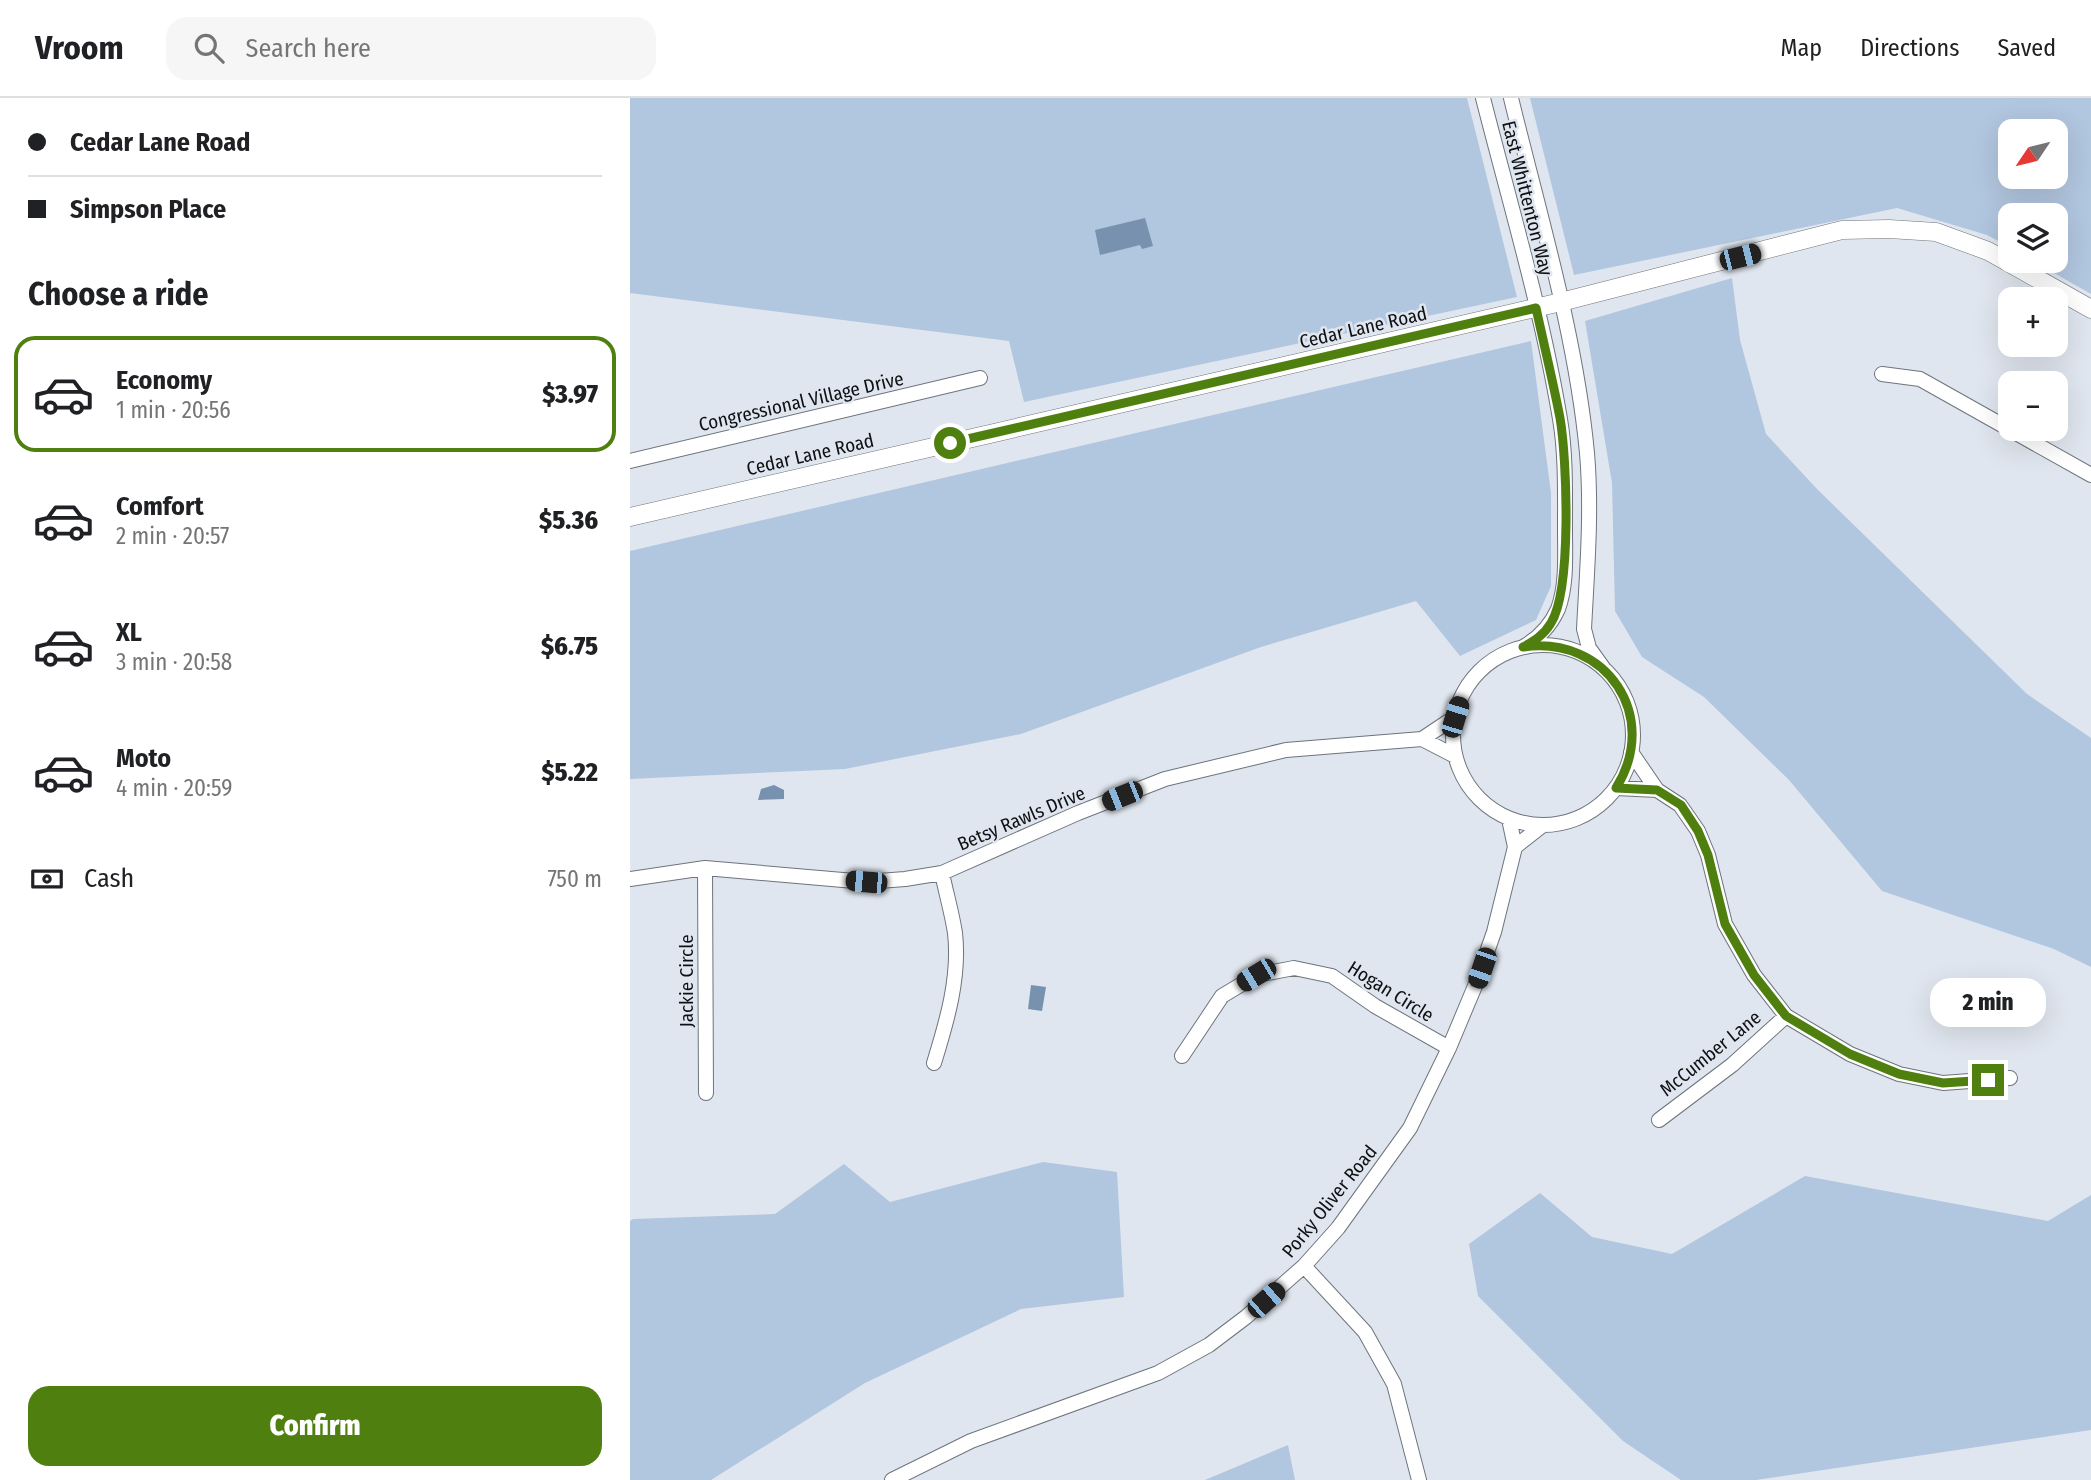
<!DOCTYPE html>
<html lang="en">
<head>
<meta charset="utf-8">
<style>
	:root { --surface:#fff; --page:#f6f6f6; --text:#202124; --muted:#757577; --line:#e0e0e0; --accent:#4f800f }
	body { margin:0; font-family:"Fira Sans Condensed",sans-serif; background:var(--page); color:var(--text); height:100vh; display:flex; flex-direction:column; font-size:26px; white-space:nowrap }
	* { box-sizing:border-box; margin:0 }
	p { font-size:23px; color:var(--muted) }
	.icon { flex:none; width:38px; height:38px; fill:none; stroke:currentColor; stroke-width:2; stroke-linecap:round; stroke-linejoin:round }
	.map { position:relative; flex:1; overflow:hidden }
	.panel { display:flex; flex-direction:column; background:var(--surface); width:630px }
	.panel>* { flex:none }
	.top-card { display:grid; align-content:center; height:154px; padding:0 28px; background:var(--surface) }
	.needle { width:46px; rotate:235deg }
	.buttons { position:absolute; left:1368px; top:21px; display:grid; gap:14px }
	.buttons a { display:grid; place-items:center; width:70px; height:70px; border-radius:14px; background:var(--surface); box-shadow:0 7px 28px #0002; font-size:35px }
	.end { position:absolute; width:32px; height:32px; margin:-16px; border:9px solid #4f800f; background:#fff; box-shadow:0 0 0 4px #fff }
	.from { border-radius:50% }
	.bubble { position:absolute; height:49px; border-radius:21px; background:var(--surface); box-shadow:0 7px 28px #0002; font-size:23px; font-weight:800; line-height:49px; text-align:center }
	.car { position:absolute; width:21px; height:42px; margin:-21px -10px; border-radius:9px; box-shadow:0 0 5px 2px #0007; background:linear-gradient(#222 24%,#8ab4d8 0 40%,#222 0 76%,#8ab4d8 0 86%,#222 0) }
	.top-card b { display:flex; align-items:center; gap:24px; height:66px; font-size:26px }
	.top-card b+b { border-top:2px solid var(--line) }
	.top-card i { width:18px; height:18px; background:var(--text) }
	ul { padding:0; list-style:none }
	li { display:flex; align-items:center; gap:21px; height:116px; margin:0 14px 10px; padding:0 14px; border:4px solid transparent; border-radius:21px }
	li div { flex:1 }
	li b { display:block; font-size:26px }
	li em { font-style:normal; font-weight:800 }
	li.active { border-color:var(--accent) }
	li>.icon { width:63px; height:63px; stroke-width:1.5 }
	h2 { padding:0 28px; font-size:32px; line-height:84px }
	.pay { display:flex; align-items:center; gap:18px; height:77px; padding:0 28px; font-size:26px }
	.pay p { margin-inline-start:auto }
	.cta { display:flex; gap:14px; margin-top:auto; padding:14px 28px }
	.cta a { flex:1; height:80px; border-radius:21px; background:var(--accent); color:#fff; font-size:28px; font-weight:800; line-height:80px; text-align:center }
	header { display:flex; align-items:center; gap:42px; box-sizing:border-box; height:98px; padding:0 35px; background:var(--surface); border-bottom:2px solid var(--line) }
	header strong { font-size:33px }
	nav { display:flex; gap:38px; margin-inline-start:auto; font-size:24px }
	.search { width:490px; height:63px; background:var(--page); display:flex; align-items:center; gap:18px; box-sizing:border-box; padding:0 24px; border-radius:21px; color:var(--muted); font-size:26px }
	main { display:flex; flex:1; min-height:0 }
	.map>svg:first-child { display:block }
</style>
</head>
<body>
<header>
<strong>Vroom</strong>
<div class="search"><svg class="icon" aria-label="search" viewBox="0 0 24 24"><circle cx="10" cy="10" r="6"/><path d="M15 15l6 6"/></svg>Search here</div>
<nav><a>Map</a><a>Directions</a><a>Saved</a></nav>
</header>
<main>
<section class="panel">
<div class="top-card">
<b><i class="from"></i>Cedar Lane Road</b>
<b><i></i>Simpson Place</b>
</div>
<h2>Choose a ride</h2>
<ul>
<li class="active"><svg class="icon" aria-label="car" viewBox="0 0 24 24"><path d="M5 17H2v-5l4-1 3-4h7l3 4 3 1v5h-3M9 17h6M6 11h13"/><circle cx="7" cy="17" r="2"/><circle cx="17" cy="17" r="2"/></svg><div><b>Economy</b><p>1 min · 20:56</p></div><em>$3.97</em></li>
<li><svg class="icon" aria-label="car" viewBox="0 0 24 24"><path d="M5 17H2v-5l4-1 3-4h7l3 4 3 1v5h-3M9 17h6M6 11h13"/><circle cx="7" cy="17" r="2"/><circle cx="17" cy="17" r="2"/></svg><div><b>Comfort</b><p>2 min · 20:57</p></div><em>$5.36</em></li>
<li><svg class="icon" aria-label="car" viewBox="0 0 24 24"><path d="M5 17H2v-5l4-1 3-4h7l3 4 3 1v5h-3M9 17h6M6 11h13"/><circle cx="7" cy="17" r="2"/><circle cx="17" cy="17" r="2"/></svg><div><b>XL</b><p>3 min · 20:58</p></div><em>$6.75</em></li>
<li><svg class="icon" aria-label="car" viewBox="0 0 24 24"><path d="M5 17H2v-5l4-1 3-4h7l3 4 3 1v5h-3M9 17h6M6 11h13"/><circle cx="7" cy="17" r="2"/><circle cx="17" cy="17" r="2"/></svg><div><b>Moto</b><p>4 min · 20:59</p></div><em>$5.22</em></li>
</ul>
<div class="pay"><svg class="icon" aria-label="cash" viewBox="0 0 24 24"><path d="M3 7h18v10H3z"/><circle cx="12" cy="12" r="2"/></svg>Cash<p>750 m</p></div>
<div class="cta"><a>Confirm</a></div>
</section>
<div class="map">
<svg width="1461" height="1382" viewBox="0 0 1461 1382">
	<rect width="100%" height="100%" fill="#e0e6ef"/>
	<path fill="#b1c6df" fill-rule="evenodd" d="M 0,0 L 837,0 L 887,199 L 394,304 L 379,243 L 0,195 Z
		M 900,0 L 1461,0 L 1461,196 L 1403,163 L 1426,163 L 1426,117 L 1381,117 L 1381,150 L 1357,137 L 1267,110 L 944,177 ZM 1381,33 L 1426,33 L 1426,79 L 1381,79 Z
		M 1102,180 L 1110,242 L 1136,336 L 1187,391 L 1397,596 L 1461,640 L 1461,869 L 1424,851 L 1252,793 L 1159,682 L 1074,599 L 1012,559 L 985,513 L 982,385 L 955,223 Z
		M 901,243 L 921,395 L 921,488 L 906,522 L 830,558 L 786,503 L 631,549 L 391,636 L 215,671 L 0,681 L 0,453 Z
		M 413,1064 L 487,1074 L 494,1199 L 391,1211 L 235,1285 L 81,1382 L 0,1382 L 0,1123 L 3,1121 L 145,1116 L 214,1066 L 260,1104 Z
		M 1175,1078 L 1418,1123 L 1461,1097 L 1461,1332 L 1126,1382 L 1051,1382 L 993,1343 L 848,1198 L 839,1146 L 910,1095 L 962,1139 L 1042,1156 Z
		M 658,1347 L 665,1382 L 575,1382 Z"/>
	<path fill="#7791ae" d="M 515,120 L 523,148 L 512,151 L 510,147 L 470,157 L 465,132 Z
		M 144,687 L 154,692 L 154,701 L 128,702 L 131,691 Z
		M 401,887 L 416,889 L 412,913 L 398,911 Z"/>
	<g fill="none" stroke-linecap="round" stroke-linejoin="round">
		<g stroke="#6e747b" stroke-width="16">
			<path id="minor" d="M 853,0 C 880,106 912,213 930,321 C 936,356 935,396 935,432 C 935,457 937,487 928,511 C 920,529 909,540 893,549
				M 881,0 C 909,115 946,237 957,355 C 962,413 957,473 954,531 L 959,550 L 974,571
				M 1252,276 L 1290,281 L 1461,377
				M 0,363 L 350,280
				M823 637a90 90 0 1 1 180 0a90 90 0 1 1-180 0Z
				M 792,641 L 825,658
				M 1001,654 L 1027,692 L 1050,707 L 1068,733 L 1078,757 L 1095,826 L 1124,877 L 1156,918 L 1220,956 L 1269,976 L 1313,985 L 1380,980
				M 986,690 L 1027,692
				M 885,749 L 913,727
				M 75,770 L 76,995
				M 0,781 L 75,770 L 236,784 L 275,781 L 312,775 L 448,715 L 535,681 L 656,652 L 792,641 L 825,619
				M 552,958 L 592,898 L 627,877 L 664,870 L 702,878 L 745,908 L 819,950
				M 304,965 C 317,923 330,879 325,835 C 322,815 316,795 312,775
				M 1029,1022 L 1102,967 L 1156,918
				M 674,1168 L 735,1234 L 764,1286 L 789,1382
				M 262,1382 L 341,1343 L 528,1275 L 579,1247 L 616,1219 L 674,1168 L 708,1130 L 780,1030 L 819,950 L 845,888 L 864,834 L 885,749 L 879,721"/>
		</g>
		<g stroke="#6e747b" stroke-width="19">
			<path id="tertiary" d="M 0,419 L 931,204 L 1212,132 L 1259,131 L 1306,134 L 1358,153 L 1461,211"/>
		</g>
		<use href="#minor" stroke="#fff" stroke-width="14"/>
		<use href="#tertiary" stroke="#fff" stroke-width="18"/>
	</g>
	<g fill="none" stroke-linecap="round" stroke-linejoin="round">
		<path stroke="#4f800f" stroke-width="9" d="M 320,345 L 906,210 C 914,247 923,283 930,320 C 937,361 942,491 921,525 C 914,537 904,543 893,549 C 976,537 1031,618 986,690 L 1027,692 L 1051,707 L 1068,733 L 1078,757 L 1095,826 L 1124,877 L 1156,918 L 1220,956 L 1269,976 L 1313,985 L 1358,982"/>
	</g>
	<g text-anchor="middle" stroke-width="5" stroke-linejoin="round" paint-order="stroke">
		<g font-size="19" fill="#0e1013" stroke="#e0e6ef">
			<text transform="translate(898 100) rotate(76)" y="7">East Whittenton Way</text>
			<text transform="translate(733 229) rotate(-13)" y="7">Cedar Lane Road</text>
			<text transform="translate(171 303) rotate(-13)" y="7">Congressional Village Drive</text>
			<text transform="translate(180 356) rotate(-13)" y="7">Cedar Lane Road</text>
			<text transform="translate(391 720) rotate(-23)" y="7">Betsy Rawls Drive</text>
			<text transform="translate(56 883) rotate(-90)" y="7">Jackie Circle</text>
			<text transform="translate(761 893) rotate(32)" y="7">Hogan Circle</text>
			<text transform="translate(1080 955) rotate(-39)" y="7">McCumber Lane</text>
			<text transform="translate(699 1103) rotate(-51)" y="7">Porky Oliver Road</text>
		</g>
	</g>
</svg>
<div class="buttons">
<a><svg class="needle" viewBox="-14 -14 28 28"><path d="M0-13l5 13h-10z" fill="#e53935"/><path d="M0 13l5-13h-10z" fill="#757577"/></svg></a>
<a><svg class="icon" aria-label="layers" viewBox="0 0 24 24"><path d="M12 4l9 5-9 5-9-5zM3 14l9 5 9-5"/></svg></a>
<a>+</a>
<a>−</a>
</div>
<i class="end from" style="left:320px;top:345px"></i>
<i class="end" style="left:1358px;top:982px"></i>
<div class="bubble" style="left:1300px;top:880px;width:116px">2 min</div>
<i class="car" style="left:1110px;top:159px;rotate:76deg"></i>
<i class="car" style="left:825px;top:619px;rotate:17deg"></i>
<i class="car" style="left:492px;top:698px;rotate:248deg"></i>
<i class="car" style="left:236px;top:784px;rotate:275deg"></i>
<i class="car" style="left:852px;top:870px;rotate:199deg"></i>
<i class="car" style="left:626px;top:877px;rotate:239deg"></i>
<i class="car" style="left:636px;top:1202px;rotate:49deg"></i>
</div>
</main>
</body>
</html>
